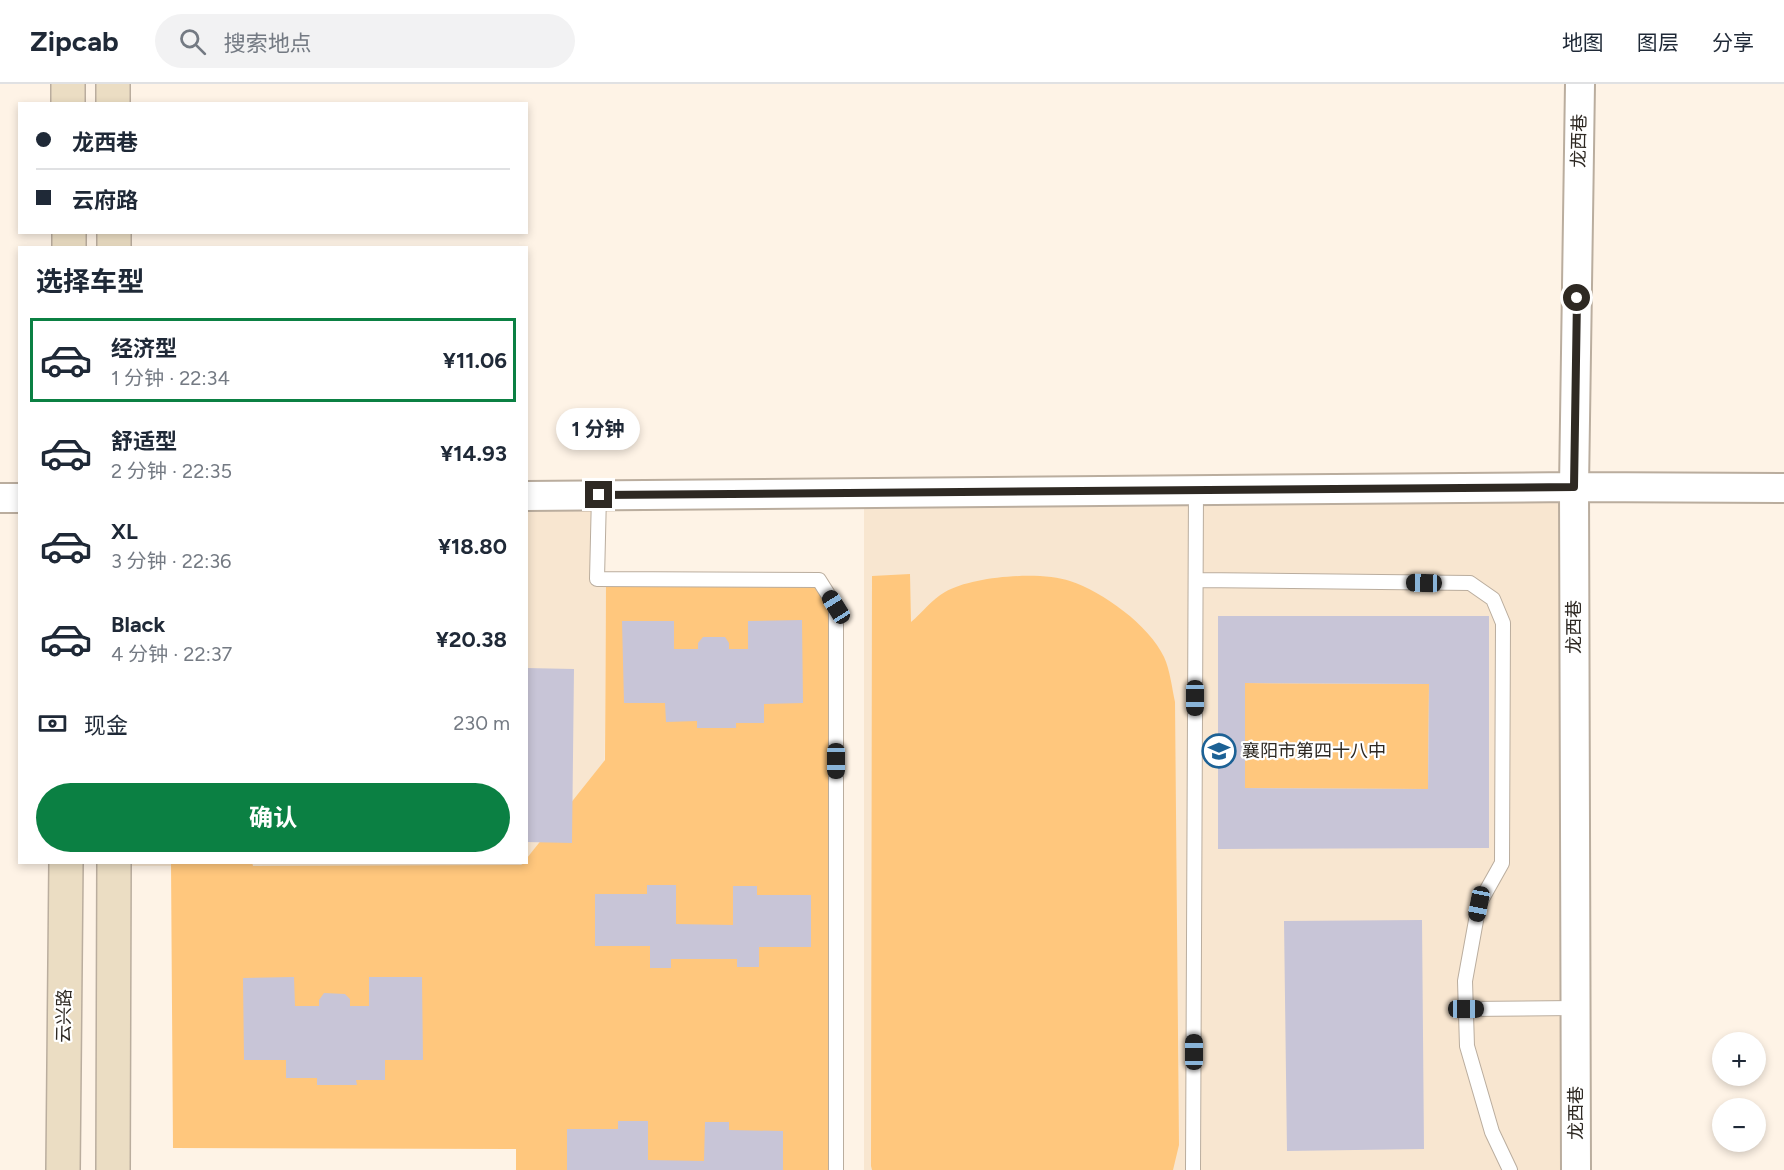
<!DOCTYPE html>
<html lang="zh">
<head>
<meta charset="utf-8">
<style>
	:root { --surface:#fff; --page:#f2f2f3; --text:#1f2937; --muted:#747a83; --line:#e0e1e3; --accent:#0b8043 }
	body { margin:0; font-family:Figtree,"Noto Sans SC",sans-serif; background:var(--page); color:var(--text); height:100vh; display:flex; flex-direction:column; font-size:22px; white-space:nowrap }
	* { box-sizing:border-box; margin:0 }
	p { font-size:20px; color:var(--muted) }
	.icon { flex:none; width:33px; height:33px; fill:none; stroke:currentColor; stroke-width:2; stroke-linecap:round; stroke-linejoin:round }
	.map { position:relative; flex:1; overflow:hidden }
	.details { position:absolute; left:18px; top:162px; width:510px; height:618px; display:flex; flex-direction:column; background:var(--surface); border-radius:0px; box-shadow:0 3px 9px #0003 }
	.details>* { flex:none }
	.guide { position:absolute; left:18px; top:18px; width:510px; height:132px; border-radius:0px; box-shadow:0 3px 9px #0003; display:grid; align-content:center; height:132px; padding:0 18px; background:var(--surface) }
	.buttons { position:absolute; left:1712px; top:948px; display:grid; gap:12px }
	.buttons a { display:grid; place-items:center; width:54px; height:54px; border-radius:50%; background:var(--surface); box-shadow:0 3px 9px #0003; font-size:30px }
	.end { position:absolute; width:27px; height:27px; margin:-14px; border:8px solid #2e2923; background:#fff; box-shadow:0 0 0 3px #fff }
	.from { border-radius:50% }
	.bubble { position:absolute; height:42px; border-radius:21px; background:var(--surface); box-shadow:0 3px 9px #0003; font-size:20px; font-weight:700; line-height:42px; text-align:center }
	.car { position:absolute; width:18px; height:36px; margin:-18px -9px; border-radius:8px; box-shadow:0 0 4px 2px #0007; background:linear-gradient(#222 24%,#8ab4d8 0 40%,#222 0 76%,#8ab4d8 0 86%,#222 0) }
	.guide b { display:flex; align-items:center; gap:21px; height:57px; font-size:22px }
	.guide b+b { border-top:2px solid var(--line) }
	.guide i { width:15px; height:15px; background:var(--text) }
	ul { padding:0; list-style:none }
	li { display:flex; align-items:center; gap:18px; height:84px; margin:0 12px 9px; padding:0 6px; border:3px solid transparent; border-radius:0px }
	li div { flex:1 }
	li b { display:block; font-size:22px }
	li em { font-style:normal; font-weight:700 }
	li.selected { border-color:var(--accent) }
	li>.icon { width:54px; height:54px; stroke-width:1.5 }
	h2 { padding:0 18px; font-size:27px; line-height:72px }
	.pay { display:flex; align-items:center; gap:15px; height:66px; padding:0 18px; font-size:22px }
	.pay p { margin-inline-start:auto }
	.button { display:flex; gap:12px; margin-top:auto; padding:12px 18px }
	.button a { flex:1; height:69px; border-radius:36px; background:var(--accent); color:#fff; font-size:24px; font-weight:700; line-height:69px; text-align:center }
	header { display:flex; align-items:center; gap:36px; box-sizing:border-box; height:84px; padding:0 30px; background:var(--surface); border-bottom:2px solid var(--line) }
	header strong { font-size:28px }
	nav { display:flex; gap:33px; margin-inline-start:auto; font-size:21px }
	.search { width:420px; height:54px; background:var(--page); display:flex; align-items:center; gap:15px; box-sizing:border-box; padding:0 21px; border-radius:33px; color:var(--muted); font-size:22px }
	.map>svg:first-child { display:block }
</style>
</head>
<body>
<header>
<strong>Zipcab</strong>
<div class="search"><svg class="icon" aria-label="search" viewBox="0 0 24 24"><circle cx="10" cy="10" r="6"/><path d="M15 15l6 6"/></svg>搜索地点</div>
<nav><a>地图</a><a>图层</a><a>分享</a></nav>
</header>
<div class="map">
<svg width="1784" height="1086" viewBox="0 0 1784 1086">
	<rect width="100%" height="100%" fill="#fef3e6"/>
	<path fill="#f8e6d0" d="M 1574,403 L 1576,1086 L 864,1086 L 864,409 Z
		M 599,411 L 597,495 L 606,495 L 604,782 L 114,782 L 114,778 L 526,778 L 527,412 Z"/>
	<path fill="#ffc77d" d="M 910,490 L 911,538 C 922,529 932,515 945,508 C 973,492 1040,487 1070,497 C 1103,508 1149,541 1164,573 C 1170,586 1172,604 1175,618 L 1179,1061 L 1173,1086 L 872,1086 L 871,1082 L 872,492 Z
		M 606,495 L 819,496 L 836,523 L 836,1086 L 516,1086 L 516,1065 L 173,1064 L 171,779 L 252,778 L 253,782 L 521,781 L 526,778 L 527,774 L 605,676 Z
		M 1245,599 L 1429,600 L 1428,705 L 1245,704 Z"/>
	<path fill="#c8c5d7" fill-rule="evenodd" d="M 1218,532 L 1489,532 L 1489,764 L 1218,765 ZM 1245,599 L 1429,600 L 1428,705 L 1245,704 Z
		M 802,536 L 803,619 L 764,620 L 764,639 L 736,639 L 736,644 L 697,644 L 697,637 L 666,638 L 665,619 L 624,619 L 622,537 L 674,537 L 674,565 L 698,565 L 698,559 L 703,553 L 725,553 L 729,559 L 729,565 L 748,565 L 748,537 Z
		M 526,584 L 574,585 L 572,759 L 526,758 Z
		M 647,801 L 676,801 L 676,840 L 733,841 L 733,802 L 757,802 L 757,811 L 811,811 L 811,863 L 759,863 L 759,883 L 737,883 L 737,875 L 671,875 L 671,884 L 650,884 L 650,862 L 595,862 L 595,810 L 647,810 Z
		M 1422,836 L 1424,1065 L 1287,1067 L 1284,837 Z
		M 294,893 L 295,922 L 319,922 L 319,916 L 324,909 L 345,910 L 350,915 L 350,922 L 369,922 L 369,893 L 422,893 L 423,976 L 385,976 L 385,996 L 356,996 L 357,1001 L 317,1001 L 317,994 L 286,994 L 286,976 L 244,976 L 243,894 Z
		M 618,1037 L 648,1037 L 648,1076 L 704,1077 L 705,1038 L 729,1038 L 729,1046 L 783,1047 L 783,1086 L 567,1086 L 567,1045 L 618,1045 Z"/>
	<g fill="none" stroke-linecap="round" stroke-linejoin="round">
		<g stroke="#baad9e" stroke-width="16">
			<path id="lane" d="M 599,411 L 597,495 L 819,496 L 836,523 L 836,1086
				M 1196,496 L 1470,499 L 1493,515 L 1503,539 L 1502,779 L 1479,820 L 1465,897 L 1467,962 L 1492,1048 L 1510,1086
				M 1466,925 L 1575,924
				M 1193,1086 L 1196,406"/>
		</g>
		<g stroke="#baad9e" stroke-width="32">
			<path id="street" d="M 526,412 L 1574,403 L 1784,404
				M 0,414 L 20,414
				M 1576,1086 L 1574,403 L 1580,0"/>
		</g>
		<g stroke="#baad9e" stroke-width="36">
			<path id="secondary" d="M 68,0 L 68,20
				M 113,0 L 113,20
				M 69,148 L 69,164
				M 114,148 L 114,164
				M 63,1086 L 66,778
				M 113,1086 L 114,778"/>
		</g>
		<use href="#lane" stroke="#fff" stroke-width="14"/>
		<use href="#street" stroke="#fff" stroke-width="28"/>
		<use href="#secondary" stroke="#ebddc3" stroke-width="33"/>
	</g>
	<g fill="none" stroke-linecap="round" stroke-linejoin="round">
		<path stroke="#2e2923" stroke-width="8" d="M 599,411 L 1574,403 L 1577,214"/>
	</g>
	<defs>
		<g id="school-ring" transform="scale(1.725)"><circle r="9.5" fill="#fff" stroke="#1c6195" stroke-width="1.5"/><path d="M0-5L7-2L0 1L-7-2ZM-4 1L0 2.5L4 1V4Q0 6-4 4Z" fill="#1c6195"/></g>
	</defs>
	<g fill-rule="evenodd">
		<use href="#school-ring" x="1219" y="667"/>
	</g>
	<g text-anchor="middle" stroke-width="4.5" stroke-linejoin="round" paint-order="stroke">
		<g font-size="18" fill="#2e2923" stroke="#fff">
			<text transform="translate(1579 57) rotate(-89)" y="6">龙西巷</text>
			<text transform="translate(1574 543) rotate(-90)" y="6">龙西巷</text>
			<text transform="translate(64 932) rotate(-89)" y="6">云兴路</text>
			<text transform="translate(1576 1029) rotate(-90)" y="6">龙西巷</text>
		</g>
		<g font-size="18" fill="#2e2923" stroke="#fff" text-anchor="start">
			<text x="1242" y="673">襄阳市第四十八中</text>
		</g>
	</g>
</svg>
<div class="buttons">
<a>+</a>
<a>−</a>
</div>
<i class="end from" style="left:1577px;top:214px"></i>
<i class="end" style="left:599px;top:411px"></i>
<div class="bubble" style="left:556px;top:324px;width:84px">1 分钟</div>
<i class="car" style="left:1424px;top:499px;rotate:271deg"></i>
<i class="car" style="left:836px;top:523px;rotate:328deg"></i>
<i class="car" style="left:1195px;top:614px;rotate:180deg"></i>
<i class="car" style="left:836px;top:677px;rotate:180deg"></i>
<i class="car" style="left:1479px;top:820px;rotate:191deg"></i>
<i class="car" style="left:1466px;top:925px;rotate:90deg"></i>
<i class="car" style="left:1194px;top:968px;rotate:0deg"></i>
<div class="guide">
<b><i class="from"></i>龙西巷</b>
<b><i></i>云府路</b>
</div>
<section class="details">
<h2>选择车型</h2>
<ul>
<li class="selected"><svg class="icon" aria-label="car" viewBox="0 0 24 24"><path d="M5 17H2v-5l4-1 3-4h7l3 4 3 1v5h-3M9 17h6M6 11h13"/><circle cx="7" cy="17" r="2"/><circle cx="17" cy="17" r="2"/></svg><div><b>经济型</b><p>1 分钟 · 22:34</p></div><em>¥11.06</em></li>
<li><svg class="icon" aria-label="car" viewBox="0 0 24 24"><path d="M5 17H2v-5l4-1 3-4h7l3 4 3 1v5h-3M9 17h6M6 11h13"/><circle cx="7" cy="17" r="2"/><circle cx="17" cy="17" r="2"/></svg><div><b>舒适型</b><p>2 分钟 · 22:35</p></div><em>¥14.93</em></li>
<li><svg class="icon" aria-label="car" viewBox="0 0 24 24"><path d="M5 17H2v-5l4-1 3-4h7l3 4 3 1v5h-3M9 17h6M6 11h13"/><circle cx="7" cy="17" r="2"/><circle cx="17" cy="17" r="2"/></svg><div><b>XL</b><p>3 分钟 · 22:36</p></div><em>¥18.80</em></li>
<li><svg class="icon" aria-label="car" viewBox="0 0 24 24"><path d="M5 17H2v-5l4-1 3-4h7l3 4 3 1v5h-3M9 17h6M6 11h13"/><circle cx="7" cy="17" r="2"/><circle cx="17" cy="17" r="2"/></svg><div><b>Black</b><p>4 分钟 · 22:37</p></div><em>¥20.38</em></li>
</ul>
<div class="pay"><svg class="icon" aria-label="cash" viewBox="0 0 24 24"><path d="M3 7h18v10H3z"/><circle cx="12" cy="12" r="2"/></svg>现金<p>230 m</p></div>
<div class="button"><a>确认</a></div>
</section>
</div>
</body>
</html>
